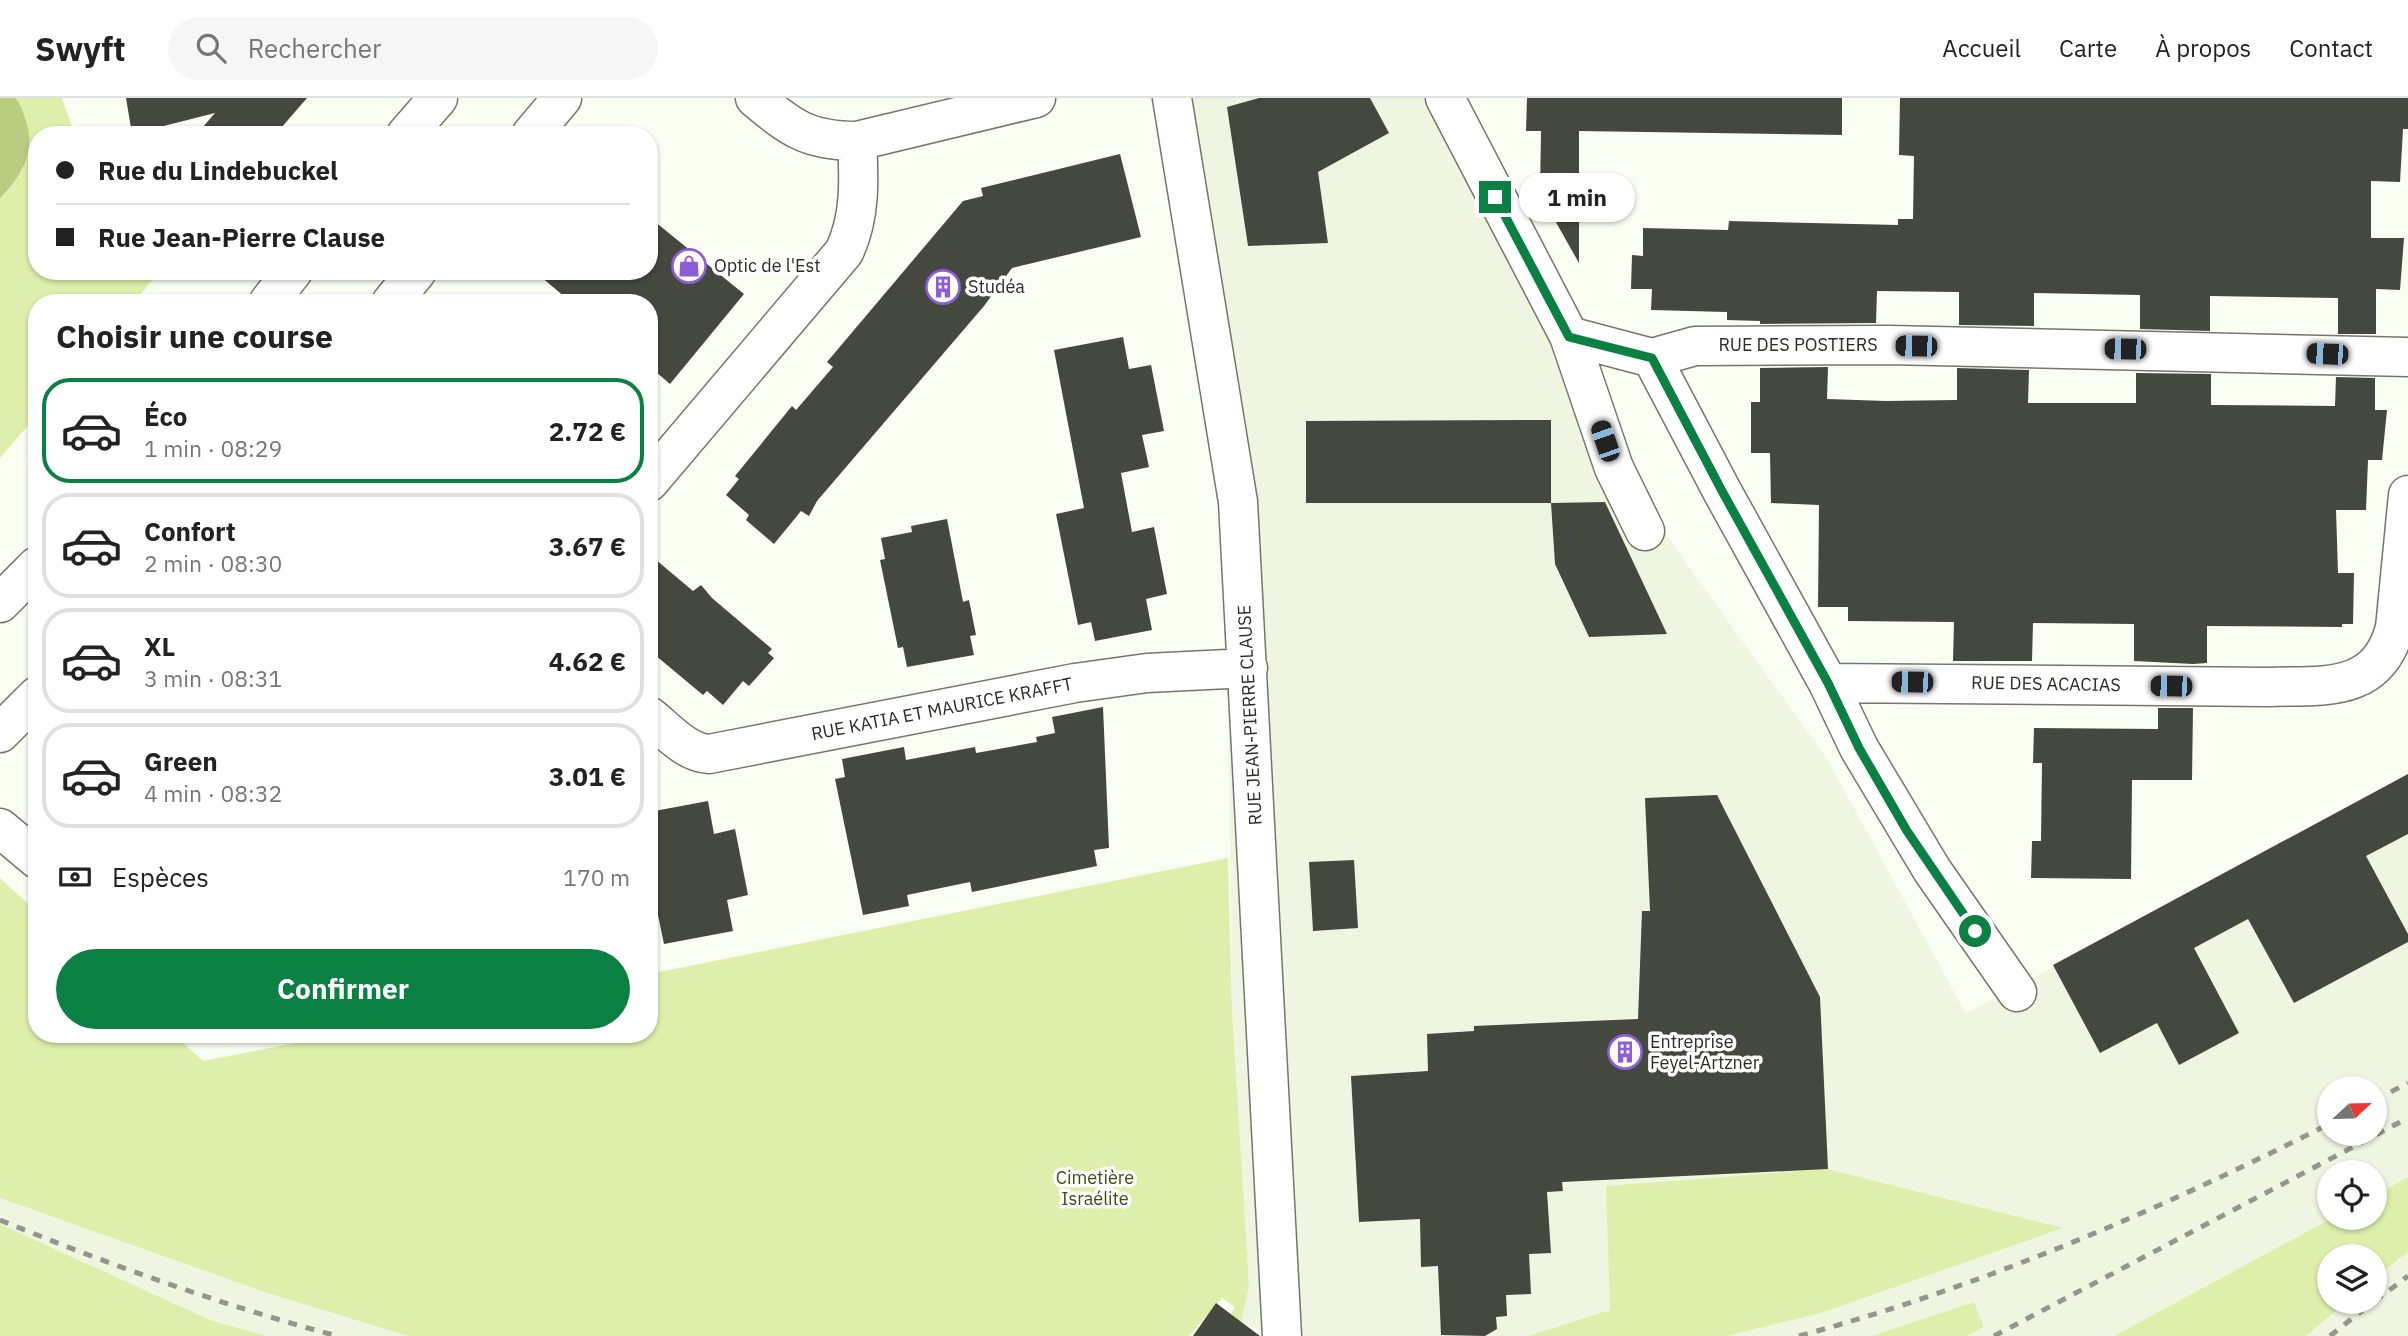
<!DOCTYPE html>
<html lang="fr">
<head>
<meta charset="utf-8">
<style>
	:root { --surface:#fff; --page:#f6f6f6; --text:#222; --muted:#767676; --line:#e0e0e0; --accent:#0b8043 }
	body { margin:0; font-family:"IBM Plex Sans",sans-serif; background:var(--page); color:var(--text); height:100vh; display:flex; flex-direction:column; font-size:26px; white-space:nowrap }
	* { box-sizing:border-box; margin:0 }
	p { font-size:23px; color:var(--muted) }
	.icon { flex:none; width:38px; height:38px; fill:none; stroke:currentColor; stroke-width:2; stroke-linecap:round; stroke-linejoin:round }
	.map { position:relative; flex:1; overflow:hidden }
	.panel { position:absolute; left:28px; top:196px; width:630px; height:749px; display:flex; flex-direction:column; background:var(--surface); border-radius:28px; box-shadow:0 2px 5px #0004 }
	.panel>* { flex:none }
	.top-card { position:absolute; left:28px; top:28px; width:630px; height:154px; border-radius:28px; box-shadow:0 2px 5px #0004; display:grid; align-content:center; height:154px; padding:0 28px; background:var(--surface) }
	.needle { width:46px; rotate:68deg }
	.controls { position:absolute; left:2317px; top:978px; display:grid; gap:14px }
	.controls a { display:grid; place-items:center; width:70px; height:70px; border-radius:50%; background:var(--surface); box-shadow:0 2px 5px #0004; font-size:35px }
	.end { position:absolute; width:32px; height:32px; margin:-16px; border:9px solid #0b8043; background:#fff; box-shadow:0 0 0 4px #fff }
	.from { border-radius:50% }
	.bubble { position:absolute; height:49px; border-radius:24px; background:var(--surface); box-shadow:0 2px 5px #0004; font-size:23px; font-weight:700; line-height:49px; text-align:center }
	.car { position:absolute; width:21px; height:42px; margin:-21px -10px; border-radius:9px; box-shadow:0 0 5px 2px #0007; background:linear-gradient(#222 24%,#8ab4d8 0 40%,#222 0 76%,#8ab4d8 0 86%,#222 0) }
	.top-card b { display:flex; align-items:center; gap:24px; height:66px; font-size:26px }
	.top-card b+b { border-top:2px solid var(--line) }
	.top-card i { width:18px; height:18px; background:var(--text) }
	ul { padding:0; list-style:none }
	li { display:flex; align-items:center; gap:21px; height:105px; margin:0 14px 10px; padding:0 14px; border:4px solid var(--line); border-radius:28px }
	li div { flex:1 }
	li b { display:block; font-size:26px }
	li em { font-style:normal; font-weight:700 }
	li.on { border-color:var(--accent) }
	li>.icon { width:63px; height:63px; stroke-width:1.5 }
	h2 { padding:0 28px; font-size:32px; line-height:84px }
	.pay { display:flex; align-items:center; gap:18px; height:77px; padding:0 28px; font-size:26px }
	.pay p { margin-inline-start:auto }
	.button { display:flex; gap:14px; margin-top:auto; padding:14px 28px }
	.button a { flex:1; height:80px; border-radius:42px; background:var(--accent); color:#fff; font-size:28px; font-weight:700; line-height:80px; text-align:center }
	header { display:flex; align-items:center; gap:42px; box-sizing:border-box; height:98px; padding:0 35px; background:var(--surface); border-bottom:2px solid var(--line) }
	header strong { font-size:33px }
	nav { display:flex; gap:38px; margin-inline-start:auto; font-size:24px }
	.search { width:490px; height:63px; background:var(--page); display:flex; align-items:center; gap:18px; box-sizing:border-box; padding:0 24px; border-radius:38px; color:var(--muted); font-size:26px }
	.map>svg:first-child { display:block }
</style>
</head>
<body>
<header>
<strong>Swyft</strong>
<div class="search"><svg class="icon" aria-label="search" viewBox="0 0 24 24"><circle cx="10" cy="10" r="6"/><path d="M15 15l6 6"/></svg>Rechercher</div>
<nav><a>Accueil</a><a>Carte</a><a>À propos</a><a>Contact</a></nav>
</header>
<div class="map">
<svg width="2408" height="1238" viewBox="0 0 2408 1238">
	<rect width="100%" height="100%" fill="#fafdf1"/>
	<path fill="#eff5e1" fill-rule="evenodd" d="M 1185,0 L 1455,0 L 1657,424 L 1829,664 L 1966,916 L 2408,676 L 2408,1079 L 2375,1097 L 2375,1074 L 2329,1074 L 2329,1120 L 2332,1120 L 2114,1238 L 1967,1238 L 1984,1229 L 1974,1204 L 1870,1238 L 1727,1238 L 1821,1215 L 2062,1130 L 1828,1071 L 1610,1212 L 1528,1238 L 1275,1238 L 1241,1224 L 1249,1188 L 1232,912 L 1226,415 ZM 2329,990 L 2375,990 L 2375,1036 L 2329,1036 Z
		M 0,1100 L 267,1195 L 408,1238 L 267,1238 L 214,1223 L 0,1126 Z
		M 2408,1154 L 2408,1238 L 2306,1238 L 2346,1204 L 2375,1204 L 2375,1180 Z"/>
	<path fill="#deefab" d="M 0,0 L 62,0 L 75,37 L 37,37 L 37,173 L 160,173 L 133,205 L 37,205 L 37,317 L 0,360 Z
		M 1228,760 L 1232,912 L 1249,1188 L 1241,1224 L 1231,1216 L 1235,1209 L 1222,1200 L 1189,1238 L 408,1238 L 267,1195 L 0,1100 L 0,780 L 37,814 L 37,936 L 173,936 L 203,963 L 341,936 L 649,936 L 649,876 Z
		M 1828,1071 L 2063,1130 L 1821,1215 L 1727,1238 L 1528,1238 L 1610,1212 L 1606,1088 Z
		M 2408,1079 L 2408,1154 L 2375,1180 L 2375,1158 L 2329,1158 L 2329,1204 L 2346,1204 L 2306,1238 L 2114,1238 L 2332,1120 L 2375,1120 L 2375,1097 Z
		M 0,1126 L 213,1223 L 267,1238 L 0,1238 Z
		M 1974,1204 L 1984,1229 L 1967,1238 L 1871,1238 Z"/>
	<path fill="#bacc80" d="M 0,0 L 15,0 C 21,6 22,12 25,20 C 37,52 22,78 0,100 Z"/>
	<path fill="#45483e" d="M 126,0 L 307,0 L 275,37 L 196,37 L 215,15 L 132,36 Z
		M 1259,0 L 1370,0 L 1389,35 L 1318,74 L 1328,145 L 1248,148 L 1227,9 Z
		M 1527,0 L 1842,0 L 1842,37 L 1579,33 L 1579,165 L 1540,96 L 1541,33 L 1526,33 Z
		M 1900,0 L 2408,0 L 2408,31 L 2403,31 L 2400,84 L 2371,83 L 2371,140 L 2404,140 L 2400,192 L 2376,191 L 2376,236 L 2338,236 L 2338,200 L 2210,198 L 2210,233 L 2140,231 L 2140,197 L 2034,195 L 2034,228 L 1959,227 L 1959,194 L 1877,193 L 1876,225 L 1760,226 L 1760,223 L 1727,222 L 1727,214 L 1651,212 L 1652,191 L 1631,191 L 1632,157 L 1643,158 L 1643,130 L 1728,132 L 1729,123 L 1898,127 L 1898,121 L 1913,121 L 1914,58 L 1899,57 Z
		M 1120,56 L 1141,139 L 1012,170 L 984,208 L 817,403 L 809,418 L 801,413 L 774,446 L 746,422 L 749,417 L 726,397 L 739,381 L 735,378 L 792,308 L 796,312 L 833,269 L 827,264 L 963,103 L 983,98 L 981,90 Z
		M 649,119 L 744,196 L 670,286 L 649,268 L 649,205 L 572,205 L 534,173 L 649,173 Z
		M 1123,239 L 1129,271 L 1151,267 L 1164,333 L 1142,337 L 1149,369 L 1121,375 L 1132,434 L 1154,429 L 1167,496 L 1146,501 L 1152,532 L 1095,543 L 1091,524 L 1078,527 L 1056,416 L 1084,410 L 1054,252 Z
		M 1828,269 L 1827,301 L 1886,303 L 1957,302 L 1957,270 L 2029,272 L 2028,305 L 2136,305 L 2136,275 L 2211,276 L 2211,307 L 2335,308 L 2336,279 L 2375,280 L 2375,312 L 2387,312 L 2382,362 L 2368,362 L 2366,412 L 2336,412 L 2338,475 L 2354,475 L 2353,526 L 2342,526 L 2342,529 L 2207,528 L 2207,565 L 2193,566 L 2134,563 L 2134,526 L 2033,525 L 2032,563 L 1953,563 L 1954,524 L 1848,523 L 1848,509 L 1818,509 L 1819,407 L 1771,405 L 1770,355 L 1751,355 L 1751,304 L 1760,304 L 1760,270 Z
		M 1551,322 L 1551,405 L 1306,405 L 1306,323 Z
		M 1605,404 L 1667,536 L 1589,539 L 1555,466 L 1551,405 Z
		M 947,421 L 963,504 L 969,502 L 976,537 L 970,538 L 974,557 L 907,569 L 903,549 L 898,550 L 880,462 L 885,461 L 881,440 L 912,434 L 911,428 Z
		M 649,456 L 693,493 L 701,487 L 712,500 L 772,551 L 768,555 L 774,560 L 749,588 L 743,583 L 723,607 L 707,593 L 703,597 L 649,552 Z
		M 1103,609 L 1109,750 L 1094,752 L 1097,768 L 972,794 L 970,784 L 907,797 L 909,808 L 863,817 L 835,681 L 845,679 L 842,661 L 904,649 L 906,662 L 975,649 L 976,655 L 1037,644 L 1036,639 L 1055,635 L 1052,619 Z
		M 2158,610 L 2193,610 L 2192,682 L 2132,682 L 2131,781 L 2031,780 L 2032,743 L 2041,743 L 2042,665 L 2033,665 L 2034,630 L 2158,631 Z
		M 2408,676 L 2408,736 L 2366,758 L 2408,836 L 2408,844 L 2294,905 L 2248,821 L 2194,850 L 2239,935 L 2179,967 L 2157,925 L 2100,955 L 2053,867 Z
		M 1717,697 L 1820,899 L 1828,1071 L 1562,1084 L 1563,1093 L 1547,1094 L 1551,1155 L 1529,1156 L 1531,1196 L 1506,1197 L 1507,1218 L 1496,1219 L 1497,1231 L 1485,1238 L 1441,1237 L 1438,1168 L 1421,1169 L 1420,1121 L 1359,1124 L 1351,978 L 1428,973 L 1427,936 L 1474,933 L 1474,928 L 1638,921 L 1642,813 L 1650,813 L 1645,700 Z
		M 708,703 L 714,736 L 735,731 L 748,797 L 727,802 L 733,833 L 664,846 L 649,774 L 649,714 Z
		M 1354,762 L 1358,830 L 1313,833 L 1309,764 Z
		M 1216,1205 L 1260,1238 L 1193,1238 Z"/>
	<g fill="none" stroke-linecap="round" stroke-linejoin="round">
		<g stroke="#74776c" stroke-width="41">
			<path id="street" d="M 755,0 C 791,30 808,43 857,43 L 1036,0
				M 1172,0 L 1238,404 L 1282,1238
				M 1445,0 L 1569,238 L 1614,370 L 1645,433
				M 406,37 L 438,0
				M 531,37 L 562,0
				M 268,205 L 293,173
				M 391,205 L 417,173
				M 1569,238 L 1652,260 L 1722,393 L 1828,585 L 1859,650 L 1932,772 L 2017,894
				M 1652,260 L 1695,248 L 1889,247 L 2408,259
				M 649,384 L 844,154 C 861,119 859,80 857,43
				M 0,505 L 37,468
				M 1828,585 L 2268,589 C 2324,587 2377,596 2395,530 L 2408,397
				M 649,618 C 667,632 686,655 709,656 L 1075,585 L 1147,575 L 1248,570
				M 0,635 L 37,598
				M 0,730 L 37,761"/>
		</g>
		<use href="#street" stroke="#fff" stroke-width="38"/>
		<path stroke="#94968e" stroke-width="5" stroke-dasharray="9 9" stroke-linecap="butt" d="M 2375,1002 L 2408,985
			M 0,1122 C 110,1167 222,1207 337,1238
			M 2375,1203 L 2408,1178
			M 1799,1238 C 1984,1188 2159,1112 2329,1026
			M 1994,1238 L 2408,1020
			M 2330,1238 L 2373,1204"/>
	</g>
	<g fill="none" stroke-linecap="round" stroke-linejoin="round">
		<path stroke="#0b8043" stroke-width="9" d="M 1495,99 L 1569,239 L 1652,260 L 1722,393 L 1828,585 L 1859,650 L 1907,733 L 1975,833"/>
	</g>
	<defs>
		<g id="shop-ring" transform="scale(1.75)"><circle r="9.5" fill="#fff" stroke="#8d5dd6" stroke-width="1.5"/><path d="M-5-2.5h2.3a2.7 3.5 0 0 1 5.4 0H5L5.5 6h-11ZM-1.5-2.5h3a1.5 2.3 0 0 0-3 0Z" fill="#8d5dd6"/></g>
		<g id="building-ring" transform="scale(1.75)"><circle r="9.5" fill="#fff" stroke="#8d5dd6" stroke-width="1.5"/><path d="M-4-6H4V6H1V3H-1V6H-4ZM-2.5-4.3h1.7v1.8h-1.7ZM.8-4.3h1.7v1.8H.8ZM-2.5-1h1.7V.8h-1.7ZM.8-1h1.7V.8H.8Z" fill="#8d5dd6"/></g>
	</defs>
	<g fill-rule="evenodd">
		<use href="#shop-ring" x="689" y="168"/>
		<use href="#building-ring" x="943" y="189"/>
		<use href="#building-ring" x="1625" y="954"/>
	</g>
	<g text-anchor="middle" stroke-width="7" stroke-linejoin="round" paint-order="stroke">
		<g font-size="18" fill="#2b2c28" stroke="#fff" text-anchor="start">
			<text x="714" y="174">Optic de l'Est</text>
			<text x="968" y="195">Studéa</text>
			<text x="1650" y="950">Entreprise<tspan x="1650" dy="21">Feyel-Artzner</tspan></text>
		</g>
		<g font-size="18" fill="#2b2c28" stroke="#fff">
			<text x="1798" y="253">RUE DES POSTIERS</text>
			<text transform="translate(2046 586) rotate(1)" y="6">RUE DES ACACIAS</text>
			<text transform="translate(942 611) rotate(-11)" y="6">RUE KATIA ET MAURICE KRAFFT</text>
			<text transform="translate(1250 617) rotate(-93)" y="6">RUE JEAN-PIERRE CLAUSE</text>
		</g>
		<g font-size="18" fill="#3f4911" stroke="#fff">
			<text x="1095" y="1086">Cimetière<tspan x="1095" dy="21">Israélite</tspan></text>
		</g>
	</g>
</svg>
<div class="controls">
<a><svg class="needle" viewBox="-14 -14 28 28"><path d="M0-13l5 13h-10z" fill="#e53935"/><path d="M0 13l5-13h-10z" fill="#767676"/></svg></a>
<a><svg class="icon" aria-label="locate" viewBox="0 0 24 24"><circle cx="12" cy="12" r="6"/><path d="M12 2v4M12 18v4M2 12h4M18 12h4"/></svg></a>
<a><svg class="icon" aria-label="layers" viewBox="0 0 24 24"><path d="M12 4l9 5-9 5-9-5zM3 14l9 5 9-5"/></svg></a>
</div>
<i class="end from" style="left:1975px;top:833px"></i>
<i class="end" style="left:1495px;top:99px"></i>
<div class="bubble" style="left:1519px;top:75px;width:116px">1 min</div>
<i class="car" style="left:1916px;top:248px;rotate:271deg"></i>
<i class="car" style="left:2125px;top:251px;rotate:271deg"></i>
<i class="car" style="left:2327px;top:256px;rotate:272deg"></i>
<i class="car" style="left:1605px;top:343px;rotate:341deg"></i>
<i class="car" style="left:1912px;top:584px;rotate:271deg"></i>
<i class="car" style="left:2171px;top:588px;rotate:271deg"></i>
<div class="top-card">
<b><i class="from"></i>Rue du Lindebuckel</b>
<b><i></i>Rue Jean-Pierre Clause</b>
</div>
<section class="panel">
<h2>Choisir une course</h2>
<ul>
<li class="on"><svg class="icon" aria-label="car" viewBox="0 0 24 24"><path d="M5 17H2v-5l4-1 3-4h7l3 4 3 1v5h-3M9 17h6M6 11h13"/><circle cx="7" cy="17" r="2"/><circle cx="17" cy="17" r="2"/></svg><div><b>Éco</b><p>1 min · 08:29</p></div><em>2.72 €</em></li>
<li><svg class="icon" aria-label="car" viewBox="0 0 24 24"><path d="M5 17H2v-5l4-1 3-4h7l3 4 3 1v5h-3M9 17h6M6 11h13"/><circle cx="7" cy="17" r="2"/><circle cx="17" cy="17" r="2"/></svg><div><b>Confort</b><p>2 min · 08:30</p></div><em>3.67 €</em></li>
<li><svg class="icon" aria-label="car" viewBox="0 0 24 24"><path d="M5 17H2v-5l4-1 3-4h7l3 4 3 1v5h-3M9 17h6M6 11h13"/><circle cx="7" cy="17" r="2"/><circle cx="17" cy="17" r="2"/></svg><div><b>XL</b><p>3 min · 08:31</p></div><em>4.62 €</em></li>
<li><svg class="icon" aria-label="car" viewBox="0 0 24 24"><path d="M5 17H2v-5l4-1 3-4h7l3 4 3 1v5h-3M9 17h6M6 11h13"/><circle cx="7" cy="17" r="2"/><circle cx="17" cy="17" r="2"/></svg><div><b>Green</b><p>4 min · 08:32</p></div><em>3.01 €</em></li>
</ul>
<div class="pay"><svg class="icon" aria-label="cash" viewBox="0 0 24 24"><path d="M3 7h18v10H3z"/><circle cx="12" cy="12" r="2"/></svg>Espèces<p>170 m</p></div>
<div class="button"><a>Confirmer</a></div>
</section>
</div>
</body>
</html>
